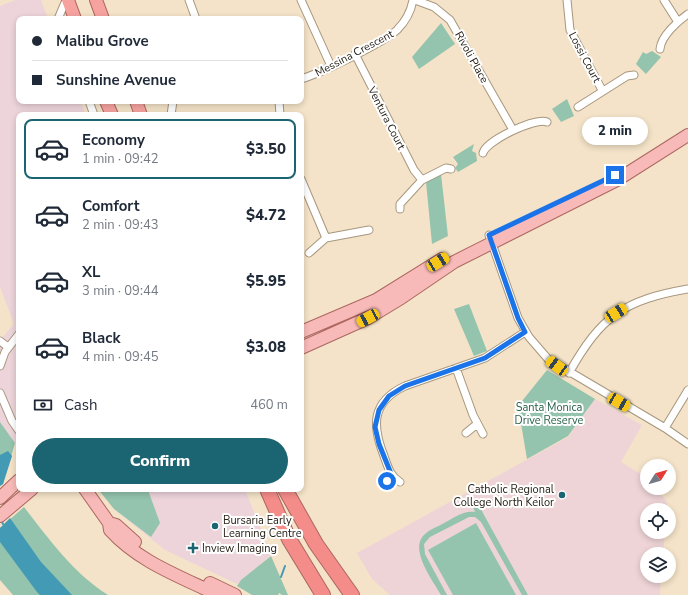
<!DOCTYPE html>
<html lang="en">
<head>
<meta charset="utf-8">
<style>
	:root { --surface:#fff; --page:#f6f6f7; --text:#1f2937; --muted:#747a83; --line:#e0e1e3; --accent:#1b6472 }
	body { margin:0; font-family:"Nunito Sans",sans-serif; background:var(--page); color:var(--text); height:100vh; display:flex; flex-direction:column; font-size:15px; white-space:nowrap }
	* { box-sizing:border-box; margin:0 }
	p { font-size:13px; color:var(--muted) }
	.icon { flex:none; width:22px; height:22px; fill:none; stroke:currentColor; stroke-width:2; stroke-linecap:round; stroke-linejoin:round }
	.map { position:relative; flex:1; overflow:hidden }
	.sheet { position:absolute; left:16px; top:112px; width:288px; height:380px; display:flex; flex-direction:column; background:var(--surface); border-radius:8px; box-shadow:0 2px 6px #0003 }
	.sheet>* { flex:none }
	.hud { position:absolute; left:16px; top:16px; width:288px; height:88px; border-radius:8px; box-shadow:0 2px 6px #0003; display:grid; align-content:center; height:88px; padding:0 16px; background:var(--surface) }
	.needle { width:26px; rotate:53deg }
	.buttons { position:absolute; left:640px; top:459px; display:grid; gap:8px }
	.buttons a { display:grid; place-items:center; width:36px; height:36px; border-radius:50%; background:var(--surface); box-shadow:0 2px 6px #0003; font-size:20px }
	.end { position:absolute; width:18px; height:18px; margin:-9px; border:5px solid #1a73e8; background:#fff; box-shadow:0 0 0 2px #fff }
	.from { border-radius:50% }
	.bubble { position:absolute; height:28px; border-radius:14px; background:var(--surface); box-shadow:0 2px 6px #0003; font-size:13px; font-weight:800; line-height:28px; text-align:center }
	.car { position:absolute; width:12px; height:24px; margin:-12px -6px; border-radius:5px; box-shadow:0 0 3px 1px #0007; background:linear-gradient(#f5c518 24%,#345 0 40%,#f5c518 0 76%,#345 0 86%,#f5c518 0) }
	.hud b { display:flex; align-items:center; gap:14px; height:38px; font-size:15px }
	.hud b+b { border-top:1px solid var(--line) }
	.hud i { width:10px; height:10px; background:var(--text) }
	ul { padding:7px 0 0; list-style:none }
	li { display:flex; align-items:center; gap:12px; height:60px; margin:0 8px 6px; padding:0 8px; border:2px solid transparent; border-radius:8px }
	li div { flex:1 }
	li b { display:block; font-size:15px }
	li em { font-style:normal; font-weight:800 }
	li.on { border-color:var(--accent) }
	li>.icon { width:36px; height:36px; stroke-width:1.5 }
	.pay { display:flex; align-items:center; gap:10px; height:44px; padding:0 16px; font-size:15px }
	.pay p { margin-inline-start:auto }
	.button { display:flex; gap:8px; margin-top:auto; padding:8px 16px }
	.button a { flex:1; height:46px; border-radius:24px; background:var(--accent); color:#fff; font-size:16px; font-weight:800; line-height:46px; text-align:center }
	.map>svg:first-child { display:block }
</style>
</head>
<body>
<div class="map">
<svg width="688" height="595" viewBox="0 0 688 595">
	<rect width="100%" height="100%" fill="#f4e3c8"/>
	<path fill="#edd4db" d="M 15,0 L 41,0 L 48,19 L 19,19 L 19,101 L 80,101 L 86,115 L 19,115 L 19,441 L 15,443 L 0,422 L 0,340 L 14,324 L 0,287 L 0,6 Z
		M 98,489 L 245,489 L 271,555 L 237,584 L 165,550 L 114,509 Z"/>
	<path fill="#eed4d6" d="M 595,399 L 642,425 L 621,462 L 647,478 L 647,488 L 656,488 L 667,502 L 667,510 L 647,510 L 647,532 L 665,532 L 663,554 L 647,554 L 647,576 L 661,576 L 660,595 L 390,595 L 372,579 L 357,553 L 568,437 Z"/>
	<path fill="#94c4ad" d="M 441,23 L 455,44 L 419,69 L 412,57 Z
		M 652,51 L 661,57 L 646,74 L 636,64 L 643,52 L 646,54 Z
		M 567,99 L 574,116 L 561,122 L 552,109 Z
		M 474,144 L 472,151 L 476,153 L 477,161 L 458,172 L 455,168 L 458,164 L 453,157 Z
		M 441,174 L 448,236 L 432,244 L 426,182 Z
		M 469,304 L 487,351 L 474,356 L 454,309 Z
		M 547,370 L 595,399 L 568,436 L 527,459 L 518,406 Z
		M 0,422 L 15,443 L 3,484 L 0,486 Z
		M 98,489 L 151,489 L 148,490 L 160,523 L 151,537 L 114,509 Z
		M 478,504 L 528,595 L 522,595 L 481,522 L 475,517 L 469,517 L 430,537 L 424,544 L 425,554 L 447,595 L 441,595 C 433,581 410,551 423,536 C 428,530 437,527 444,523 C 454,518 463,510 475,512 L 473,507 Z
		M 24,507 C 49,539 73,573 108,595 L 13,595 L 0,580 L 0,528 Z
		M 476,523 L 516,595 L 453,595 L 428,550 Z
		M 271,556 L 288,595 L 282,595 L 279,593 L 278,595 L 252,595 L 237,586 L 241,580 Z"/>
	<path fill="#429ab5" d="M 8,451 L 12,456 L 3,484 L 0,486 L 0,455 Z
		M 10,518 L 41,562 L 72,595 L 40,595 L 37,592 L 0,542 L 0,528 Z"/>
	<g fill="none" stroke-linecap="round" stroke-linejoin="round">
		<path stroke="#429ab5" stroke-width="2" d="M 1,520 L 3,524
			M 281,577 L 285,566"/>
		<g stroke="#a7977e" stroke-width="9">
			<path id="minor" d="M 189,0 L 196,19
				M 301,0 L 331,66
				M 415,0 L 434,7 L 450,20 L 513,130
				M 567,0 L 570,30 L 602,90
				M 664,0 L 678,22
				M 58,19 L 66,0
				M 660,49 C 661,36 678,21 688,14
				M 355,54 L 414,170 L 422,180
				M 301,79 C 321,73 383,43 397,30 C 406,21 411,11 413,0
				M 89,101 L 94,115
				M 279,101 L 280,115
				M 578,107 L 627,76 L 634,75
				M 171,115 L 173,101
				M 483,153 C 486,141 535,117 547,122
				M 301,179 L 326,238
				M 400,209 L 400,204 L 422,180 L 446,168 L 451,169
				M 489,235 L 518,318 L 529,337 L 548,359 L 665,428 L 688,444
				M 309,253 L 326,238 L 369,230
				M 0,341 L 8,347
				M 0,366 L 5,352 L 19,334
				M 456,368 L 473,415 L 483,434
				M 569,373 C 601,316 624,300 688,289
				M 0,393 L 12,421 L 19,431
				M 665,428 L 688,390
				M 466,433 L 477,424
				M 400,482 C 390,476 388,467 384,456 C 372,426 371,402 405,386 L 485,358 L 525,332
				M 385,484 L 392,475"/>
		</g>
		<g stroke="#ac6761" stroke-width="14">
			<path id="primary" d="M 301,332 L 376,300 L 442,259
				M 301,348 L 368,318 L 401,298 L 454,262 L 617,180 L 688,135
				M 85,489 L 109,523 L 110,530 C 139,562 179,576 218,595
				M 0,498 L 19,480
				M 0,516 L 32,489
				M 109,523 L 116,525 L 135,542
				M 210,583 L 235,595"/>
		</g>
		<g stroke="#ac6761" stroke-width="14">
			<path id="trunk" d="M 68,0 L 75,19
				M 96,0 L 103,19
				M 106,101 L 112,115
				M 136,101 L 141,115"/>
		</g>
		<g stroke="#ac6761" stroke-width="16">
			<path id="motorway" d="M 267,489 L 289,539 L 323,595
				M 285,489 L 316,544 L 352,595"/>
		</g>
		<use href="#minor" stroke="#fff" stroke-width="7"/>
		<use href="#primary" stroke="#f8bab8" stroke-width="12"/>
		<use href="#trunk" stroke="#f6a3a0" stroke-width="12"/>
		<use href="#motorway" stroke="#f48c89" stroke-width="14"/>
	</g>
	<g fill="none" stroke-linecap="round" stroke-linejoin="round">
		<path stroke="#1a73e8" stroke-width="5" d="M 387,481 L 392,476 L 379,444 L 375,427 L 379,410 L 389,396 L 405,386 L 485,358 L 525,332 L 518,318 L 489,235 L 615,175"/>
	</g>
	<g fill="#1b6472" stroke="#fff" stroke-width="1.5">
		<circle cx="562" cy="495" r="4"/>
		<circle cx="215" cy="526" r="4"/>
		<path d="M191 542h4v4h4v4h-4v4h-4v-4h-4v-4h4z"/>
	</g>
	<g text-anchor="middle" stroke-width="4" stroke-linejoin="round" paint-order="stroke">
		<g font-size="11" fill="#272117" stroke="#fff">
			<text transform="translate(354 53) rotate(-28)" y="4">Messina Crescent</text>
			<text transform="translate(472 57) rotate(61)" y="4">Rivoli Place</text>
			<text transform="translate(585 57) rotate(62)" y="4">Lossi Court</text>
			<text transform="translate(387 118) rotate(63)" y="4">Ventura Court</text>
		</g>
		<g font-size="11" fill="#26614a" stroke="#fff">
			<text x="549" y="411">Santa Monica<tspan x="549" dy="13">Drive Reserve</tspan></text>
		</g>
		<g font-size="11" fill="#272117" stroke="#fff" text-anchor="start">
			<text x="554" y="493" text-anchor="end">Catholic Regional<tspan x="554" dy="13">College North Keilor</tspan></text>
			<text x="223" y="524">Bursaria Early<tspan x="223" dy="13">Learning Centre</tspan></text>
			<text x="202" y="552">Inview Imaging</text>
		</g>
	</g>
</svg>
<div class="buttons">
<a><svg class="needle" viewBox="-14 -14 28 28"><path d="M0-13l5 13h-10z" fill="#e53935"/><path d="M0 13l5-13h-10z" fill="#747a83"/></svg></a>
<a><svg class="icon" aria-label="locate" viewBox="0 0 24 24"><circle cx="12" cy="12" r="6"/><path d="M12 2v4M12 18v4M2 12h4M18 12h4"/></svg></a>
<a><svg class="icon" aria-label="layers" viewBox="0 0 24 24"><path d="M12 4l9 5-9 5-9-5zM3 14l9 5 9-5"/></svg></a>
</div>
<i class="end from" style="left:387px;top:481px"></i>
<i class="end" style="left:615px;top:175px"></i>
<div class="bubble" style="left:582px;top:117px;width:66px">2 min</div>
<i class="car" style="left:438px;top:262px;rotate:58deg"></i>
<i class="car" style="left:616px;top:313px;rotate:58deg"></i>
<i class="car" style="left:368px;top:318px;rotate:242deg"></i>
<i class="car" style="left:557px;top:366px;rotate:306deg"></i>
<i class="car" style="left:619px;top:402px;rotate:120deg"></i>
<div class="hud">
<b><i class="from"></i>Malibu Grove</b>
<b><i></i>Sunshine Avenue</b>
</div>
<section class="sheet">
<ul>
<li class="on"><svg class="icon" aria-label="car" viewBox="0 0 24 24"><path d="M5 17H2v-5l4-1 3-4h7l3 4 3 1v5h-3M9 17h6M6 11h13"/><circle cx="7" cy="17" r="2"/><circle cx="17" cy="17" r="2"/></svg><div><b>Economy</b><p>1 min · 09:42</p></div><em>$3.50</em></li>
<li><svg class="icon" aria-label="car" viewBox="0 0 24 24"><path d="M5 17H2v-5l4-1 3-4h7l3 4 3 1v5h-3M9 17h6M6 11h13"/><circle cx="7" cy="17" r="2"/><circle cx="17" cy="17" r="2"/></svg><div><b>Comfort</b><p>2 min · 09:43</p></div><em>$4.72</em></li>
<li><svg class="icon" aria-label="car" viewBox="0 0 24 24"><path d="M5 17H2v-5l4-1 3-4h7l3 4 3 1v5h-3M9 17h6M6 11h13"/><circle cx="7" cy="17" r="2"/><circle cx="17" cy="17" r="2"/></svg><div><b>XL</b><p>3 min · 09:44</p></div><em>$5.95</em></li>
<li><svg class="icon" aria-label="car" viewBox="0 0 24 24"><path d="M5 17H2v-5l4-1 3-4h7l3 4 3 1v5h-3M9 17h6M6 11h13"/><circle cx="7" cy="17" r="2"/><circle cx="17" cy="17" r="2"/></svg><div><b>Black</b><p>4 min · 09:45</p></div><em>$3.08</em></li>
</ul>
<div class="pay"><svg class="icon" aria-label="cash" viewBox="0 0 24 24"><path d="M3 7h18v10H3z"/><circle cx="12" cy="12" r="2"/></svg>Cash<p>460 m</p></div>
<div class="button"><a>Confirm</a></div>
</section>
</div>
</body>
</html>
